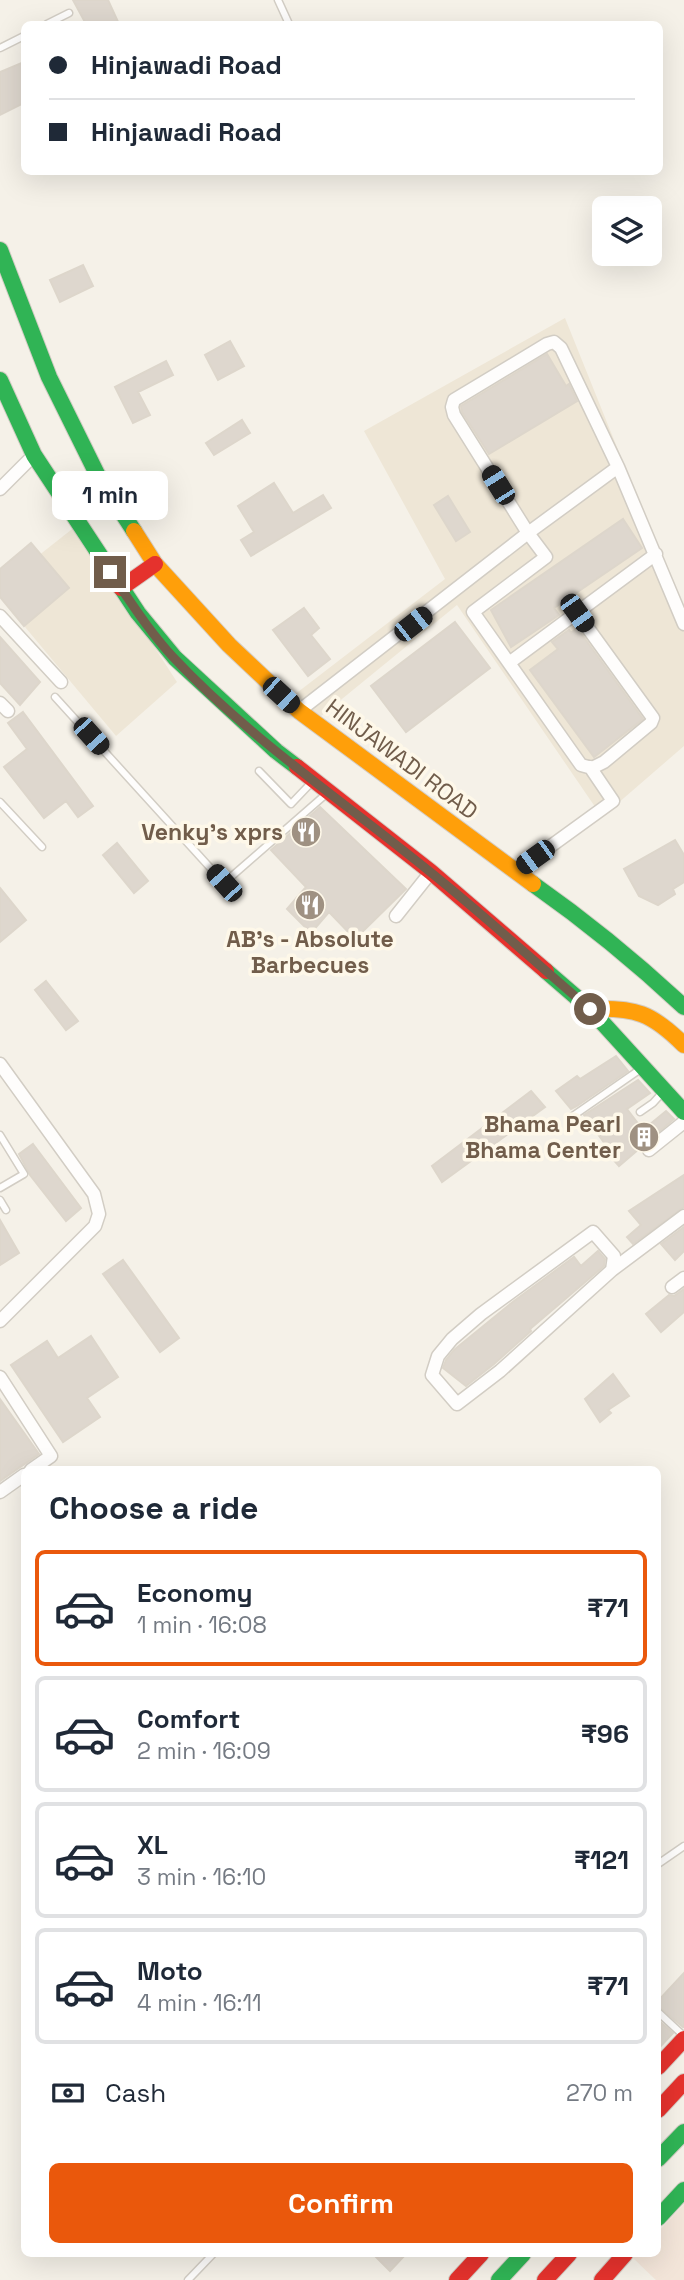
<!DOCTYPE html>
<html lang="en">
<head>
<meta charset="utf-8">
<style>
	:root { --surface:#fff; --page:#f6f6f7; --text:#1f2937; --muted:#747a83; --line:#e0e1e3; --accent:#ea580c }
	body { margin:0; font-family:"Space Grotesk",sans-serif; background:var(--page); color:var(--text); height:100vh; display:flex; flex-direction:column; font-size:26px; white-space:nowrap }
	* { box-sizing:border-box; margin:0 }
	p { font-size:23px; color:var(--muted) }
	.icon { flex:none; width:38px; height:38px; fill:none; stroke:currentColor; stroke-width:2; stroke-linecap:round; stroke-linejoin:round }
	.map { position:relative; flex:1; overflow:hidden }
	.drawer { position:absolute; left:21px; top:1466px; width:640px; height:791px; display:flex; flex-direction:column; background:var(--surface); border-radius:10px; box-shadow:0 7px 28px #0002 }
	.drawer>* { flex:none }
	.hud { position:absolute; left:21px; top:21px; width:642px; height:154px; border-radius:10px; box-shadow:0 7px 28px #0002; display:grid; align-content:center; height:154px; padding:0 28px; background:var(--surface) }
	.controls { position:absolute; left:592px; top:196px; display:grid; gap:14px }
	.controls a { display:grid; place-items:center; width:70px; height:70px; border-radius:10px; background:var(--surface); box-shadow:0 7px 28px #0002; font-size:35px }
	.end { position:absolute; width:32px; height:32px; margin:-16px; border:9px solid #715d4b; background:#fff; box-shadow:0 0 0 4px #fff }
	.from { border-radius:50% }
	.bubble { position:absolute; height:49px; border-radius:10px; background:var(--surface); box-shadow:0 7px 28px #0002; font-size:23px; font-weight:600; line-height:49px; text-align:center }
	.car { position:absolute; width:21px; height:42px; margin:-21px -10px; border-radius:9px; box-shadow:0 0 5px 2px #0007; background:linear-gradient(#222 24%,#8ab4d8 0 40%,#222 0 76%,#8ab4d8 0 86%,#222 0) }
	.hud b { display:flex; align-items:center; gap:24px; height:66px; font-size:26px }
	.hud b+b { border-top:2px solid var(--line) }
	.hud i { width:18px; height:18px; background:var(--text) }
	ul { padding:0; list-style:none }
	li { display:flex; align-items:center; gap:21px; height:116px; margin:0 14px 10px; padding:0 14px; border:4px solid var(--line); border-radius:10px }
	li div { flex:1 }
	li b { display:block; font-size:26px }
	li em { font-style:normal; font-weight:600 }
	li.selected { border-color:var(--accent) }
	li>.icon { width:63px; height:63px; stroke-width:1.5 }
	h2 { padding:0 28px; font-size:32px; line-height:84px }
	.pay { display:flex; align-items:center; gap:18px; height:77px; padding:0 28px; font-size:26px }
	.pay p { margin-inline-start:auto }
	.primary-button { display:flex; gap:14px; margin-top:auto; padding:14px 28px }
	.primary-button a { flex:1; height:80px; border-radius:10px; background:var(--accent); color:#fff; font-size:28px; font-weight:600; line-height:80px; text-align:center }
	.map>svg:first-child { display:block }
</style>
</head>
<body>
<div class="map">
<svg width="684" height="2280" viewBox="0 0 684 2280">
	<rect width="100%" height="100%" fill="#f5f1e8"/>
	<path fill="#eee6d6" d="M 565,318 L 684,614 L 684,746 L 602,817 L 457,605 L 315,721 L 294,695 L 445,579 L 364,431 Z
		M 76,526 L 177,682 L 116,736 L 0,597 L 0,586 Z"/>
	<path fill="#f3e5d9" d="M 684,2204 L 684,2280 L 656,2280 L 633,2258 L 637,2254 L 658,2254 L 658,2232 Z"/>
	<path fill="#ded7ce" stroke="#ddd6cb" stroke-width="2" d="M 73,0 L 108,0 L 119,24 L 86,24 Z
		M 24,62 L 24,103 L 0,115 L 0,72 Z
		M 83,265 L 93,286 L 60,302 L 50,280 Z
		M 230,341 L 244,366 L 218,380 L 205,355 Z
		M 547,354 L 566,386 L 569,384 L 577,401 L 489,454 L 462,412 L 461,406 Z
		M 166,361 L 173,375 L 138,392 L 150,415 L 133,423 L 115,387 Z
		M 242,420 L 250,433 L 214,455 L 206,443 Z
		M 274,483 L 293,513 L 323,495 L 331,508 L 251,556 L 241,540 L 254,532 L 238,506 Z
		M 448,496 L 470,532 L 456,541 L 434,505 Z
		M 623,519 L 642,548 L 554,608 L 559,615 L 511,647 L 491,610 Z
		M 31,543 L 69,588 L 24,626 L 0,597 L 0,569 Z
		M 304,608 L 319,628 L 311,635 L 330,659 L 308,676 L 273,630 Z
		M 455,622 L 490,668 L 406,732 L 371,686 Z
		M 577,628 L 643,719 L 594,757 L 530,670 L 558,649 L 552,642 L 569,630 L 571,633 Z
		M 0,637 L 40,682 L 20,705 L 0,683 Z
		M 23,712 L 93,806 L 78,817 L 66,801 L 44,818 L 4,767 L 27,749 L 8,723 Z
		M 320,807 L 406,889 L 355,939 L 329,912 L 311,933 L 287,909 L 306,887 L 271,850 Z
		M 675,840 L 684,855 L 684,882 L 673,889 L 675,894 L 658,905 L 639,896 L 624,869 Z
		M 117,843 L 148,881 L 134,893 L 103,855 Z
		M 0,888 L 26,920 L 0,942 Z
		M 46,981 L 78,1021 L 66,1030 L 35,990 Z
		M 616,1056 L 628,1071 L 577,1106 L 571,1109 L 556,1091 L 577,1076 L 580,1079 Z
		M 638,1080 L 650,1093 L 627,1109 L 643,1130 L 666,1111 L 674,1119 L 619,1166 L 611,1157 L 613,1155 L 584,1115 Z
		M 531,1091 L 545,1107 L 442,1182 L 432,1166 Z
		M 33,1144 L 81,1208 L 66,1221 L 30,1175 L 19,1154 Z
		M 684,1175 L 684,1207 L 633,1244 L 627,1237 L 641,1225 L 629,1211 Z
		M 0,1220 L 19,1253 L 0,1265 Z
		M 684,1227 L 684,1251 L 675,1260 L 661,1244 Z
		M 598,1251 L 605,1259 L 604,1266 L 530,1329 L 531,1331 L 494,1364 L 466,1386 L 443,1368 L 446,1360 L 454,1350 L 514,1301 L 574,1257 L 581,1266 Z
		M 123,1260 L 179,1338 L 160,1352 L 103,1274 Z
		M 684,1289 L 684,1312 L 661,1332 L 646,1314 L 669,1295 L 674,1296 Z
		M 91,1336 L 118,1377 L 87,1398 L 100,1417 L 63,1442 L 11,1365 L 47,1341 L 58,1358 Z
		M 613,1374 L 629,1396 L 608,1410 L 611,1413 L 600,1422 L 585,1399 Z
		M 0,1399 L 39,1454 L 0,1481 Z
		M 684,1973 L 684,2027 L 683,2027 L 658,2006 L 658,2001 Z
		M 658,2020 L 673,2033 L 658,2049 Z
		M 373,2254 L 406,2254 L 390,2271 Z"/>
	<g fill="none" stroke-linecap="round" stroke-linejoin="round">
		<g stroke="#d2cdc4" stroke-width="9">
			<path id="lane" d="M 278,0 L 289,24
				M 47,24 L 69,13
				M 0,48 L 24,36
				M 55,697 L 224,883 L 325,795
				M 259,771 L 291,804 L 311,783
				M 0,802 L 42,847
				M 640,1112 L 653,1103 L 662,1093
				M 570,1118 L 642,1068
				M 0,1135 L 24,1174 L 0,1188
				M 0,1200 L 6,1210
				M 658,1864 L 684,1846
				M 658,2012 L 684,2036
				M 188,2280 L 213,2254"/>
		</g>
		<g stroke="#d2cdc4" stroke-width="15">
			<path id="street" d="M 618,467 L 684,624
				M 0,489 L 34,455
				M 0,616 L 61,682
				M 509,663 L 656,554
				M 0,703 L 8,711
				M 299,711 L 528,533 L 618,467 L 561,348 L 554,342 L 547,344 L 454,400 L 452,407 L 454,415 L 528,533 L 546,557 L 473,612 L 581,765 L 592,768 L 604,762 L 651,723 L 653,718 L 577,613
				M 515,872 L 613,801 L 590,767
				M 396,916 L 431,872
				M 0,1064 L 94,1194 L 99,1214 L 95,1226 L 0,1321
				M 649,1150 L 684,1122
				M 593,1232 L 614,1256 L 612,1270 L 500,1371 L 457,1404 L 432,1375 L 438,1356 L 452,1339 L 481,1314 Z
				M 612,1270 L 684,1216
				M 672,1287 L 684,1278
				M 0,1377 L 51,1456 L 31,1470
				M 0,1492 L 24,1475"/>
		</g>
		<g stroke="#d4cdc5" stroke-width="18">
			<path id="fast" d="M 0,250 L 49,377 L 97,474 L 134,531
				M 0,380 L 34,455 L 138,613 L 175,658 L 276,751 L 297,767
				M 533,884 C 587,922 636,962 684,1007
				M 546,971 L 590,1009 L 684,1112
				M 658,2159 L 684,2132
				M 658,2218 L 684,2190
				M 499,2280 L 523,2254"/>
		</g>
		<g stroke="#d4cdc5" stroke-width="18">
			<path id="slow" d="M 134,531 L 155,564 L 229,645 L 299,711 L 533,884
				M 590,1009 C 635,1007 652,1013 684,1045"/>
		</g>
		<g stroke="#d4cdc5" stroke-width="18">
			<path id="jam" d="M 121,588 L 155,564
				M 297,767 L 431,872 L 546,971
				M 658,2067 L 684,2039
				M 658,2110 L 684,2082
				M 457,2280 L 481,2254
				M 545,2280 L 569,2254
				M 602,2280 L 625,2254"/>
		</g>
		<use href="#lane" stroke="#fefdfc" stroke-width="6"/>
		<use href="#street" stroke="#fefdfc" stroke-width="12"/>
		<use href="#fast" stroke="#30b455" stroke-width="16"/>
		<use href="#slow" stroke="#ff9f0a" stroke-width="16"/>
		<use href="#jam" stroke="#e5322d" stroke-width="16"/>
	</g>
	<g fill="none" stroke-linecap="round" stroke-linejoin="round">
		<path stroke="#715d4b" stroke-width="9" d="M 110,572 C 130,601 149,631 173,657 C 249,738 343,801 429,871 C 484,915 536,963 590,1009"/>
	</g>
	<defs>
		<g id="restaurant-disc" transform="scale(1.575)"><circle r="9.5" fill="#9f9182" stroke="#fef8e9"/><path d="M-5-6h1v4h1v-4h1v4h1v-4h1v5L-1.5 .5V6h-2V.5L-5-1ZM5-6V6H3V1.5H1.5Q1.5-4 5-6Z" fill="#fff"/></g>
		<g id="building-disc" transform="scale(1.575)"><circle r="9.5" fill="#9f9182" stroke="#fef8e9"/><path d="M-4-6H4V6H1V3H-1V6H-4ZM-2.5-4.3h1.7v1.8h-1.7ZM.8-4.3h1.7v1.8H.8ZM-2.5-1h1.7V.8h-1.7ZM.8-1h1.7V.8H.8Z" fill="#fff"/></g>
	</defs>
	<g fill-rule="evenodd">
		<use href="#restaurant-disc" x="306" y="832"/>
		<use href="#restaurant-disc" x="310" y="905"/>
		<use href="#building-disc" x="644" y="1137"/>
	</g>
	<g text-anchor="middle" stroke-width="7" stroke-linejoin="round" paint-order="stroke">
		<g font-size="23" fill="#715d4b" stroke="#fef8e9">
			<text transform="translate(402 759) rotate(37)" y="8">HINJAWADI ROAD</text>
		</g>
		<g font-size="23" font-weight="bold" fill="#715d4b" stroke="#fef8e9" text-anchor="end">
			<text x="283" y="840">Venky’s xprs</text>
			<text x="310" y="947" text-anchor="middle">AB's - Absolute<tspan x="310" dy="26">Barbecues</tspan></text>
			<text x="621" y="1132">Bhama Pearl<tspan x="621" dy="26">Bhama Center</tspan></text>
		</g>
	</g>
</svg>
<div class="controls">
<a><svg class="icon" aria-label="layers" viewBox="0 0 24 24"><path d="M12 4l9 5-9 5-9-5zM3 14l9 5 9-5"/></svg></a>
</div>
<i class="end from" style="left:590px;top:1009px"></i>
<i class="end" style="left:110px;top:572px"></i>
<div class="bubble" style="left:52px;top:471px;width:116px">1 min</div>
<i class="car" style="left:498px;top:485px;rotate:328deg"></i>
<i class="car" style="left:577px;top:613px;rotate:144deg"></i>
<i class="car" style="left:413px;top:624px;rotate:52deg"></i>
<i class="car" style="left:281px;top:695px;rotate:133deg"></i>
<i class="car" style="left:91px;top:736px;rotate:138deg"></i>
<i class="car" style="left:535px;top:857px;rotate:234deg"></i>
<i class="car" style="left:224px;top:883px;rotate:318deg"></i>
<div class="hud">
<b><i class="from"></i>Hinjawadi Road</b>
<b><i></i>Hinjawadi Road</b>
</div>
<section class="drawer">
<h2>Choose a ride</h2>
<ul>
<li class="selected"><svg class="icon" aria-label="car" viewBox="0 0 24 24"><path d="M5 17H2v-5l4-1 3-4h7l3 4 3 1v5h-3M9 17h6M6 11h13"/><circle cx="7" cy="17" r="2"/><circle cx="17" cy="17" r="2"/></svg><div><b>Economy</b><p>1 min · 16:08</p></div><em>₹71</em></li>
<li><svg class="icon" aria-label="car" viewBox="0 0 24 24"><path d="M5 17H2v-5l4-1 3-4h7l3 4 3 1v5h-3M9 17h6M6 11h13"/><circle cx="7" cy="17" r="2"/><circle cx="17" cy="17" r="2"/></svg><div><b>Comfort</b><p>2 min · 16:09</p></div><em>₹96</em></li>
<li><svg class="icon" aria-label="car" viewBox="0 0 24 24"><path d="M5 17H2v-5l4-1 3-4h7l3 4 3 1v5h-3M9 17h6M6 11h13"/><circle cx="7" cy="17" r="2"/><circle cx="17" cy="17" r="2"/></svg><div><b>XL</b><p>3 min · 16:10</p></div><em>₹121</em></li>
<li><svg class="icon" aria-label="car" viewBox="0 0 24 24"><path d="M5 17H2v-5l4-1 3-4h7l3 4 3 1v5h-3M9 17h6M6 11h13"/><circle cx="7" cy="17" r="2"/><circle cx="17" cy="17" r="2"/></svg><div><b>Moto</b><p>4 min · 16:11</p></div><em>₹71</em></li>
</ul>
<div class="pay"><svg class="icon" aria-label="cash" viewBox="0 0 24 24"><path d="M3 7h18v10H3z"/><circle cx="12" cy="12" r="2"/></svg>Cash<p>270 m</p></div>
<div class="primary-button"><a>Confirm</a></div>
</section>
</div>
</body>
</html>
